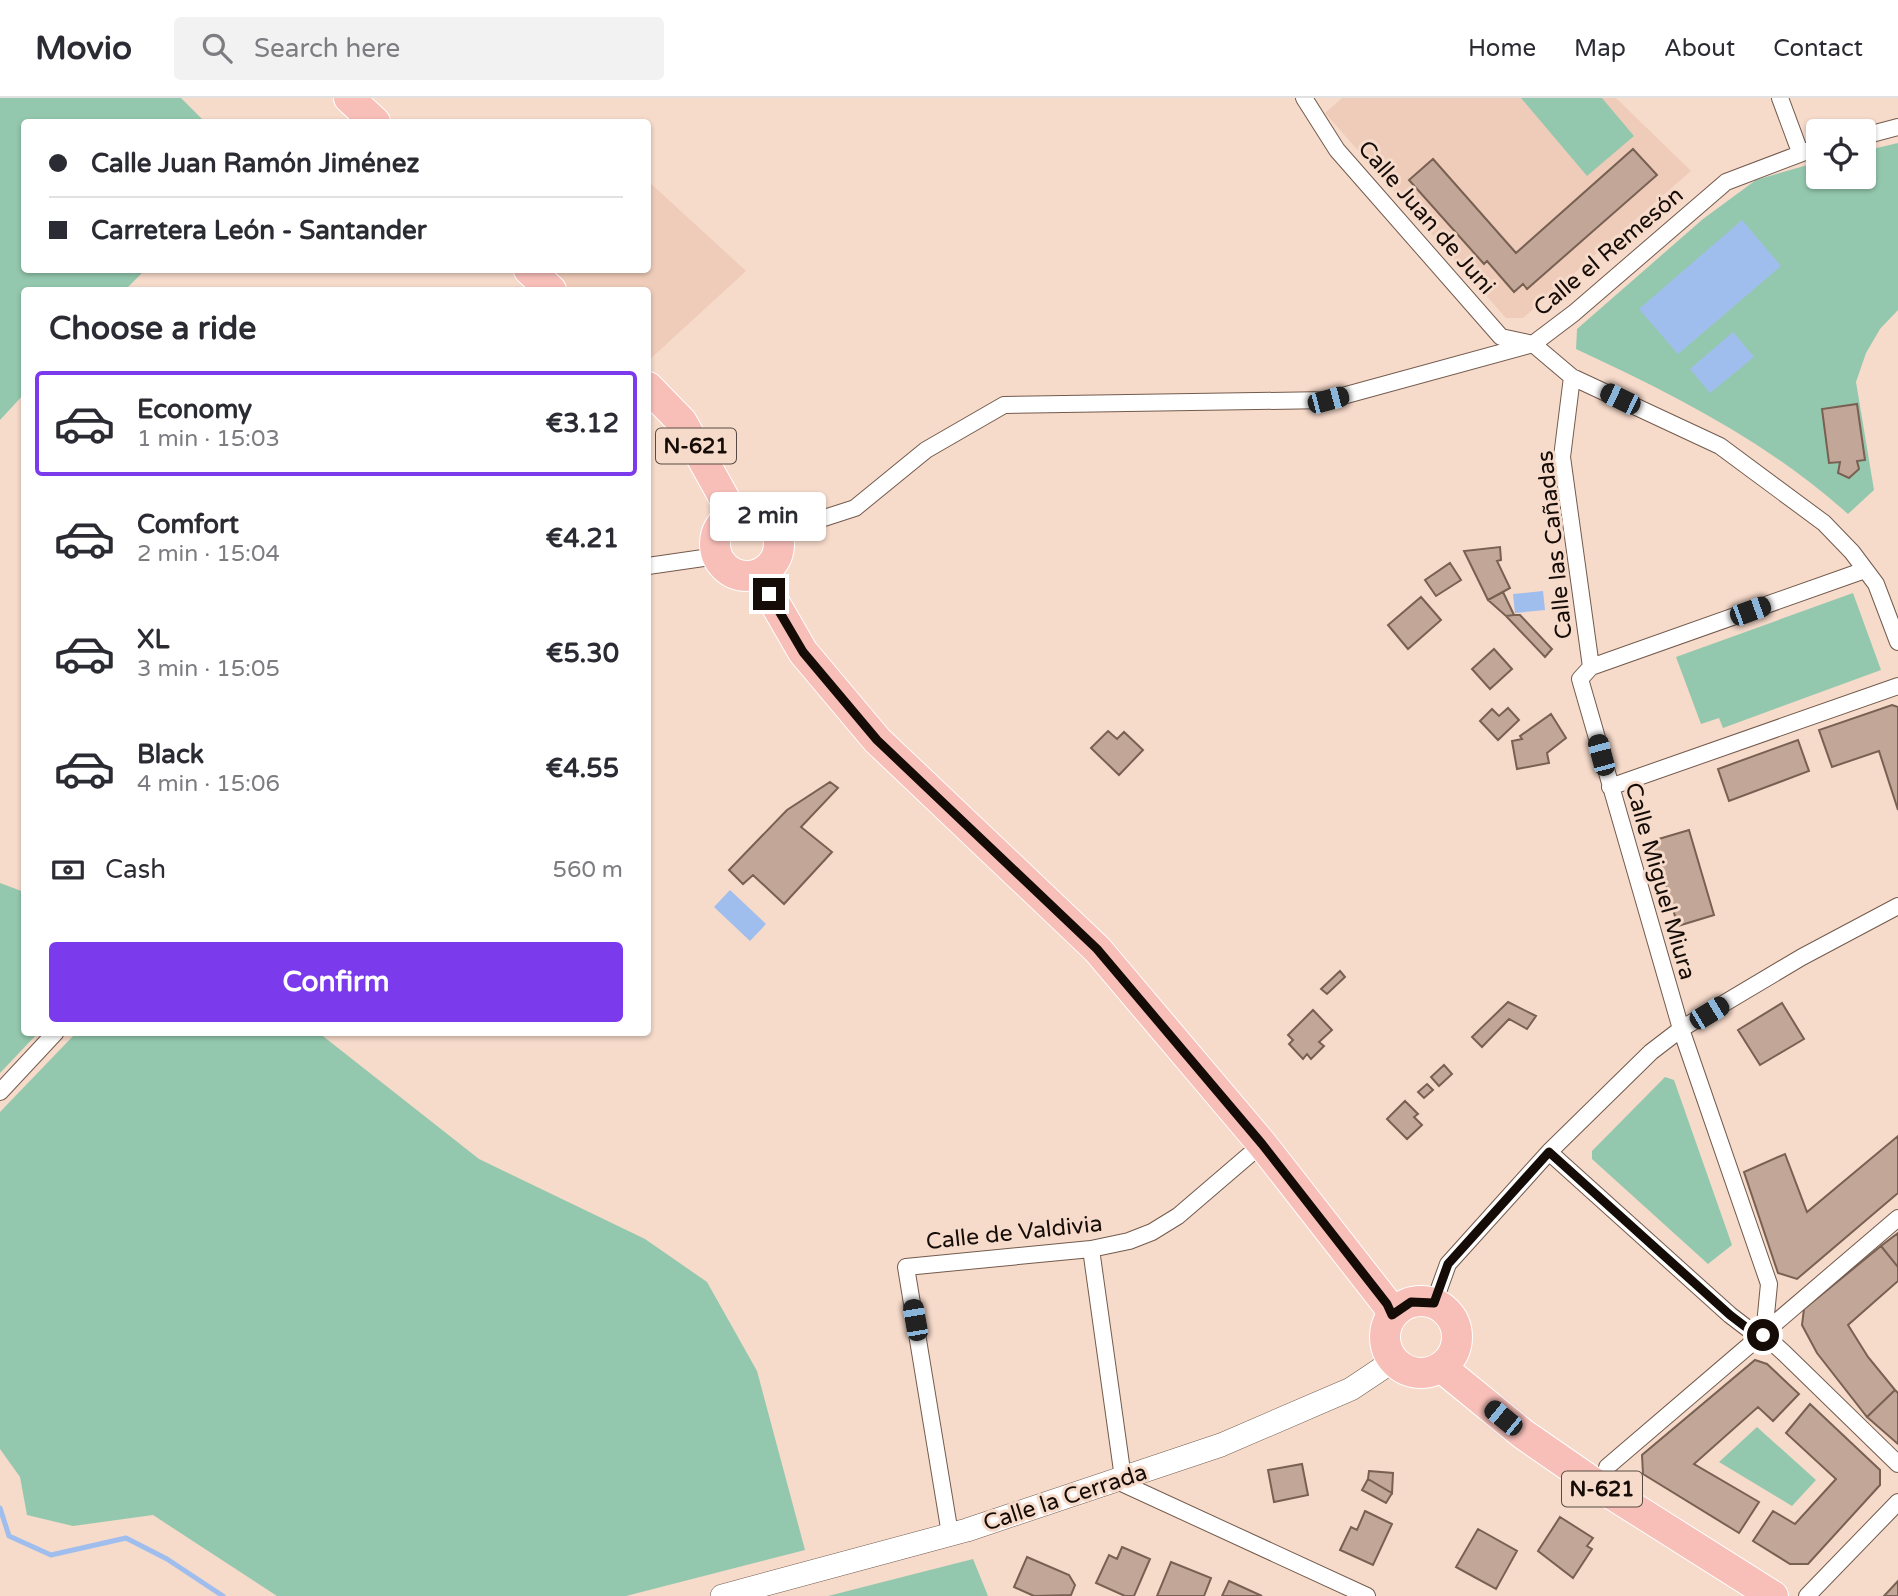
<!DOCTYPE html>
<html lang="en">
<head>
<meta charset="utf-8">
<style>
	:root { --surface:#fff; --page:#f2f2f3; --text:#2b2b33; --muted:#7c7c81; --line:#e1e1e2; --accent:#7c3aed }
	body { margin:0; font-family:"Varela Round",sans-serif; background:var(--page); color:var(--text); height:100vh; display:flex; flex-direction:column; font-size:26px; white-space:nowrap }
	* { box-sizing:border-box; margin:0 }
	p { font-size:23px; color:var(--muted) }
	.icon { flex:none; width:38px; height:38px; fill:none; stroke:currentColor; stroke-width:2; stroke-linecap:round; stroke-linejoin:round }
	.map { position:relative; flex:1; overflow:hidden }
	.details { position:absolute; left:21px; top:189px; width:630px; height:749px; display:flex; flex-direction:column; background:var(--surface); border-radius:7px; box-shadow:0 2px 5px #0004 }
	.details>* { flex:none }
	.top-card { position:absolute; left:21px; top:21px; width:630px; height:154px; border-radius:7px; box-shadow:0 2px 5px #0004; display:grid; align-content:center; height:154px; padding:0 28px; background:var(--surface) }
	.tools { position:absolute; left:1806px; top:21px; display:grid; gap:14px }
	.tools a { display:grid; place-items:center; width:70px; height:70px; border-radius:7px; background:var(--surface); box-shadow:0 2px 5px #0004; font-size:35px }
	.end { position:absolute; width:32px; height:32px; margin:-16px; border:9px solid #150c07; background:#fff; box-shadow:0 0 0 4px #fff }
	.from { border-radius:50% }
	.bubble { position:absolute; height:49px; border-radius:7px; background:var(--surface); box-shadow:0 2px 5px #0004; font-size:23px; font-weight:700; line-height:49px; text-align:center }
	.car { position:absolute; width:21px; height:42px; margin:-21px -10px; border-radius:9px; box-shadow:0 0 5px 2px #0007; background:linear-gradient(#222 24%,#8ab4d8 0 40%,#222 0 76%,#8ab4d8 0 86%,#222 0) }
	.top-card b { display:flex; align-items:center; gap:24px; height:66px; font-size:26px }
	.top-card b+b { border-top:2px solid var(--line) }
	.top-card i { width:18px; height:18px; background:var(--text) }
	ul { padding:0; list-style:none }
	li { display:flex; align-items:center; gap:21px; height:105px; margin:0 14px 10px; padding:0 14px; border:4px solid transparent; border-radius:7px }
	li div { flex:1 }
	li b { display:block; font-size:26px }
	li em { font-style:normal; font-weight:700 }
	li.active { border-color:var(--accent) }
	li>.icon { width:63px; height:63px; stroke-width:1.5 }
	h2 { padding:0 28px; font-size:32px; line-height:84px }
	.pay { display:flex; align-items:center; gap:18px; height:77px; padding:0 28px; font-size:26px }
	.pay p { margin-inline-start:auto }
	.cta { display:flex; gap:14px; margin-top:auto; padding:14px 28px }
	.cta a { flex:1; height:80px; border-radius:7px; background:var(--accent); color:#fff; font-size:28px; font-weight:700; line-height:80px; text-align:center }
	header { display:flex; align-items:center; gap:42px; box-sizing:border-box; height:98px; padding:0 35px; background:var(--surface); border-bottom:2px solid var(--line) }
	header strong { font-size:33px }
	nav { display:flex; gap:38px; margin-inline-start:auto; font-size:24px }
	.search { width:490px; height:63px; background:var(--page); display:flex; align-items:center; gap:18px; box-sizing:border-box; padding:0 24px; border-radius:7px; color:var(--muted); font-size:26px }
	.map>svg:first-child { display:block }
</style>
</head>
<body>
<header>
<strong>Movio</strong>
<div class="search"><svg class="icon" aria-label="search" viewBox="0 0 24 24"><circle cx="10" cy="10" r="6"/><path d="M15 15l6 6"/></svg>Search here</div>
<nav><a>Home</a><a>Map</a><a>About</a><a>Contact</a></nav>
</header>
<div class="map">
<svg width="1898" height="1498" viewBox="0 0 1898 1498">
	<rect width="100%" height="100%" fill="#f6daca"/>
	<path fill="#efccb9" d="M 1342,0 L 1616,0 L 1691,73 L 1523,220 L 1506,220 L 1325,15 Z
		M 648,83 L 746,173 L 648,263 L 648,192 L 570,192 L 551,172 L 648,172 Z"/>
	<path fill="#94c8ae" d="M 0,0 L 181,0 L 205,24 L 24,24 L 24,172 L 145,172 L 125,192 L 24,192 L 24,296 L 0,322 Z
		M 1521,0 L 1602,0 L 1634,38 L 1587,78 Z
		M 1898,45 L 1898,212 L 1880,231 L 1866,255 L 1856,284 L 1874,392 L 1848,416 C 1768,344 1673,296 1576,251 L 1577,231 L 1703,121 L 1756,82 L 1818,64 L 1818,79 L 1864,79 L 1864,53 Z
		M 1853,495 L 1881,572 L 1723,630 L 1719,620 L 1701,626 L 1676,559 Z
		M 0,785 L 24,794 L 24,934 L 38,935 L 0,975 Z
		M 76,935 L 319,935 L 479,1061 L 645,1141 L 707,1184 L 757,1273 L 805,1452 L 626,1498 L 277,1498 L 153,1417 L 73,1428 L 27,1417 L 20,1379 L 0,1351 L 0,1014 Z
		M 1665,979 L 1674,982 L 1732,1147 L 1708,1166 L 1592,1061 L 1592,1053 Z
		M 1757,1329 L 1816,1382 L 1792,1408 L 1719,1364 Z
		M 973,1461 L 988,1498 L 828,1498 Z"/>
	<path fill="#9fbeee" d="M 1742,122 L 1781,168 L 1678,256 L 1639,211 Z
		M 1733,234 L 1754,259 L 1710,295 L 1690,271 Z
		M 1543,493 L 1545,512 L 1515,515 L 1513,496 Z
		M 730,792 L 766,826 L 750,843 L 714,809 Z"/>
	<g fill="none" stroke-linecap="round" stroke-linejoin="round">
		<path stroke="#9fbeee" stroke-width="5" d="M 0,1410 L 9,1438 L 51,1457 L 126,1440 L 167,1461 L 223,1498"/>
	</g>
	<path fill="#c2a798" stroke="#786052" stroke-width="2" d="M 1633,51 L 1657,77 L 1527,191 L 1523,186 L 1514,194 L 1487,163 L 1484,166 L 1409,82 L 1433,61 L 1516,155 Z
		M 1857,306 L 1865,362 L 1857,363 L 1859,371 L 1849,380 L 1838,375 L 1840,364 L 1829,365 L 1822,311 Z
		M 1500,449 L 1501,462 L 1497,463 L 1510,490 L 1488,502 L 1464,453 Z
		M 1450,465 L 1461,482 L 1436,498 L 1425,482 Z
		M 1503,494 L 1514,517 L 1506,518 L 1488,502 Z
		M 1421,499 L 1441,522 L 1408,551 L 1388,527 Z
		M 1514,517 L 1520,517 L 1552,551 L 1545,559 L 1506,518 Z
		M 1494,551 L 1512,571 L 1490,591 L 1472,571 Z
		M 1892,607 L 1898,609 L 1898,712 L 1879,653 L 1832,669 L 1819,632 Z
		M 1508,610 L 1519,622 L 1498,642 L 1480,623 L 1492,611 L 1499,618 Z
		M 1551,616 L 1566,640 L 1547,655 L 1549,665 L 1517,671 L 1512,643 L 1522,641 L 1520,638 Z
		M 1108,633 L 1117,641 L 1124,634 L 1143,652 L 1119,677 L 1091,650 Z
		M 1798,642 L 1809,673 L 1729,703 L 1718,671 Z
		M 830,684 L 838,690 L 801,729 L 832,754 L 784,806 L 753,777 L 743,786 L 729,772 L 787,712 Z
		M 1689,732 L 1714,817 L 1678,828 L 1652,743 Z
		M 1340,873 L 1345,879 L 1327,896 L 1321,891 Z
		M 1508,904 L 1536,918 L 1527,931 L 1509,921 L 1482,949 L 1472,939 Z
		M 1782,905 L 1804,941 L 1760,967 L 1738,932 Z
		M 1313,912 L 1332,932 L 1319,944 L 1324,948 L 1311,961 L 1307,956 L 1303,961 L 1289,946 L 1293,942 L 1288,937 Z
		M 1444,967 L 1452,976 L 1439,988 L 1431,979 Z
		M 1427,986 L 1433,992 L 1424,1000 L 1418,994 Z
		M 1405,1003 L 1418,1016 L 1414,1019 L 1422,1027 L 1407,1041 L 1387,1021 Z
		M 1898,1038 L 1898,1095 L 1797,1181 L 1778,1175 L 1744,1074 L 1785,1056 L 1807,1114 Z
		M 1898,1135 L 1898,1169 L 1881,1148 Z
		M 1881,1148 L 1898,1169 L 1898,1183 L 1848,1227 L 1868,1259 L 1895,1292 L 1867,1319 L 1817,1255 L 1802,1227 L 1804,1211 Z
		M 1755,1262 L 1767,1266 L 1799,1296 L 1773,1323 L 1758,1309 L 1694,1366 L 1759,1404 L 1739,1435 L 1643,1376 L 1642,1357 Z
		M 1895,1292 L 1898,1295 L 1898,1346 L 1867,1319 Z
		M 1810,1306 L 1880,1372 L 1880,1387 L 1808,1466 L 1790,1466 L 1753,1443 L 1773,1413 L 1795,1426 L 1836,1381 L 1786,1335 Z
		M 1302,1366 L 1308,1397 L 1274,1404 L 1268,1372 Z
		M 1369,1373 L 1393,1375 L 1392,1395 L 1368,1381 Z
		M 1368,1381 L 1392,1395 L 1386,1405 L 1362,1392 Z
		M 1365,1413 L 1392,1426 L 1373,1467 L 1340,1452 L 1351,1429 L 1357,1432 Z
		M 1560,1419 L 1593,1440 L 1587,1448 L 1592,1451 L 1573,1480 L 1538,1453 Z
		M 1478,1431 L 1517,1453 L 1496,1491 L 1456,1469 Z
		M 1122,1449 L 1150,1461 L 1134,1498 L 1125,1498 L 1096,1485 L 1109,1457 L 1117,1461 Z
		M 1027,1459 L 1069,1477 L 1075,1487 L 1071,1497 L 1034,1498 L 1014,1489 Z
		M 1171,1464 L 1211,1480 L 1204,1498 L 1157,1498 Z
		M 1229,1483 L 1262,1498 L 1222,1498 Z
		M 1898,1483 L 1898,1498 L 1884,1498 Z"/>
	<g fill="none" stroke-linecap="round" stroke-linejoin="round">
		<g stroke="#735b4d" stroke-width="18">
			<path id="street" d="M 1304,0 L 1337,52 L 1501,239 L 1533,246 L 1572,279 L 1720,348 L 1824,425 L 1852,454 L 1876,486 L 1898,544
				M 1780,0 L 1800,54
				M 1864,38 L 1898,29
				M 1572,279 L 1562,359 L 1591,569
				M 778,435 L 855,410 L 926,352 L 1004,307 L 1328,302 L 1533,246 L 1574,215 L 1726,84 L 1818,49
				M 648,468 L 717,458
				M 1610,689 L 1898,588
				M 0,994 L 56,934
				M 1549,1054 L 1730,1217 L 1747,1230 L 1764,1237 L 1784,1255 L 1898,1366
				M 1091,1151 L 1123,1380
				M 1434,1205 L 1448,1166 L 1549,1054 L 1651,954 L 1681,931 L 1802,859 L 1898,808
				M 1764,1237 L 1769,1186 L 1681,931 L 1580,581 L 1591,569 L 1865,472
				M 1607,1369 L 1898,1120
				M 1115,1382 L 1367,1498
				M 950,1436 L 906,1169 L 1091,1151 L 1129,1143 L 1152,1134 L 1178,1118 L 1262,1046
				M 1807,1498 L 1898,1404"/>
		</g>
		<g stroke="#735b4d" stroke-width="24">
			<path id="secondary" d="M 722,1498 L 967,1432 L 1221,1347 L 1351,1291 L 1393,1263"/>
		</g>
		<g stroke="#fff" stroke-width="32">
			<path id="highway" d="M 349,0 L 375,24
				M 529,172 L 551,192
				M 648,289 L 682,324 L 733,416
				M715 446a32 32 0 1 1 64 0a32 32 0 1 1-64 0Z
				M 758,476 L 803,554 L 877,642 L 1097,851 L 1262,1046 L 1387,1206 L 1392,1217
				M1385 1239a36 36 0 1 1 72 0a36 36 0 1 1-72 0Z
				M 1441,1269 L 1523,1336 L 1591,1383 L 1773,1498"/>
		</g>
		<use href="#street" stroke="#fff" stroke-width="16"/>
		<use href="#secondary" stroke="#fff" stroke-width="23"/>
		<use href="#highway" stroke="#f8bfb9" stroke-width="30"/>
	</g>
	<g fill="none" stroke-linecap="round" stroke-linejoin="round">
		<path stroke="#150c07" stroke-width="9" d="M 769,496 L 803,554 L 877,642 L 1097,851 L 1262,1046 L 1387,1206 L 1392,1217 L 1411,1204 L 1434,1205 L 1448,1166 L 1549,1054 L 1730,1217 L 1747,1230 L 1763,1237"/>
	</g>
	<g text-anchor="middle" stroke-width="6" stroke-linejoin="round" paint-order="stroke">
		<g fill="#f6daca" stroke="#584a42" stroke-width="2">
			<rect x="656" y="330.5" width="80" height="35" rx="5"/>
			<rect x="1562" y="1373.5" width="80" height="35" rx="5"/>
		</g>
		<g font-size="21" font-weight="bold" fill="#150c07">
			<text x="696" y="355">N-621</text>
			<text x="1602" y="1398">N-621</text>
		</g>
		<g font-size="23" fill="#150c07" stroke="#f6daca">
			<text transform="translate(1427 119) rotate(49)" y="8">Calle Juan de Juni</text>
			<text transform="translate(1608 153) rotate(-40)" y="8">Calle el Remesón</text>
			<text transform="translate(1554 447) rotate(-96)" y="8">Calle las Cañadas</text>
			<text transform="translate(1661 783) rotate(74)" y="8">Calle Miguel Miura</text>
			<text transform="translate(1014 1134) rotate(-6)" y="8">Calle de Valdivia</text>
			<text transform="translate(1065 1399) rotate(-18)" y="8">Calle la Cerrada</text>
		</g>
	</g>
</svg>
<div class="tools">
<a><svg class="icon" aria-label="locate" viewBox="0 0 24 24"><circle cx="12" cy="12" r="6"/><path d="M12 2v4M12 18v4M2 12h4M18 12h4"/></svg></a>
</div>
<i class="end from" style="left:1763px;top:1237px"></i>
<i class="end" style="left:769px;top:496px"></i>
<div class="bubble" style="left:710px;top:394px;width:116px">2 min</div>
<i class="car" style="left:1620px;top:301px;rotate:296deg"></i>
<i class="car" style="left:1328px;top:302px;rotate:75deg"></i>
<i class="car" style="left:1750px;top:513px;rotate:70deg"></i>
<i class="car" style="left:1601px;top:657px;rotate:345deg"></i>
<i class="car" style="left:1709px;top:915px;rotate:59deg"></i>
<i class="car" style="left:915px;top:1222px;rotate:350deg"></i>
<i class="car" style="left:1503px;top:1320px;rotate:309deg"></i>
<div class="top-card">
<b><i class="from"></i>Calle Juan Ramón Jiménez</b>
<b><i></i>Carretera León - Santander</b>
</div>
<section class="details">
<h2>Choose a ride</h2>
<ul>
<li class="active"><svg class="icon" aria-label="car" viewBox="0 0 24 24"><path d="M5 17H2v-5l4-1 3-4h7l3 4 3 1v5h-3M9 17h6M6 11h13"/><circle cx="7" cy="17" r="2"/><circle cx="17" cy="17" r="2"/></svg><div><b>Economy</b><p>1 min · 15:03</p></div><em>€3.12</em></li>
<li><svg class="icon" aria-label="car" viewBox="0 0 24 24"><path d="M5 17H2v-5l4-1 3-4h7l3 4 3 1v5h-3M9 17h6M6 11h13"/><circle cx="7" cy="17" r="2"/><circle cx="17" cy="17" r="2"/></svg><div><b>Comfort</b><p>2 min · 15:04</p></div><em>€4.21</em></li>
<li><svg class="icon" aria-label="car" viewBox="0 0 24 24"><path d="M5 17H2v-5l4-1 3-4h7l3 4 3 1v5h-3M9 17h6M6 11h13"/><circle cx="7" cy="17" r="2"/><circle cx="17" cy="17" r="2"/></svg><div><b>XL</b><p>3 min · 15:05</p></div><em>€5.30</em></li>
<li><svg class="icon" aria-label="car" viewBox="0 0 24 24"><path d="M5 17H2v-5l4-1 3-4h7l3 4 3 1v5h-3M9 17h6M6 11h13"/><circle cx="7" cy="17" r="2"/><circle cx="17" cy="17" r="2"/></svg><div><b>Black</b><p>4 min · 15:06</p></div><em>€4.55</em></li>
</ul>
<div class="pay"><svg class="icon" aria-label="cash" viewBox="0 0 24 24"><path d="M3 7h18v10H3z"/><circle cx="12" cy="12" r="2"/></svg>Cash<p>560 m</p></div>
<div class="cta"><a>Confirm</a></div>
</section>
</div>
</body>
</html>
